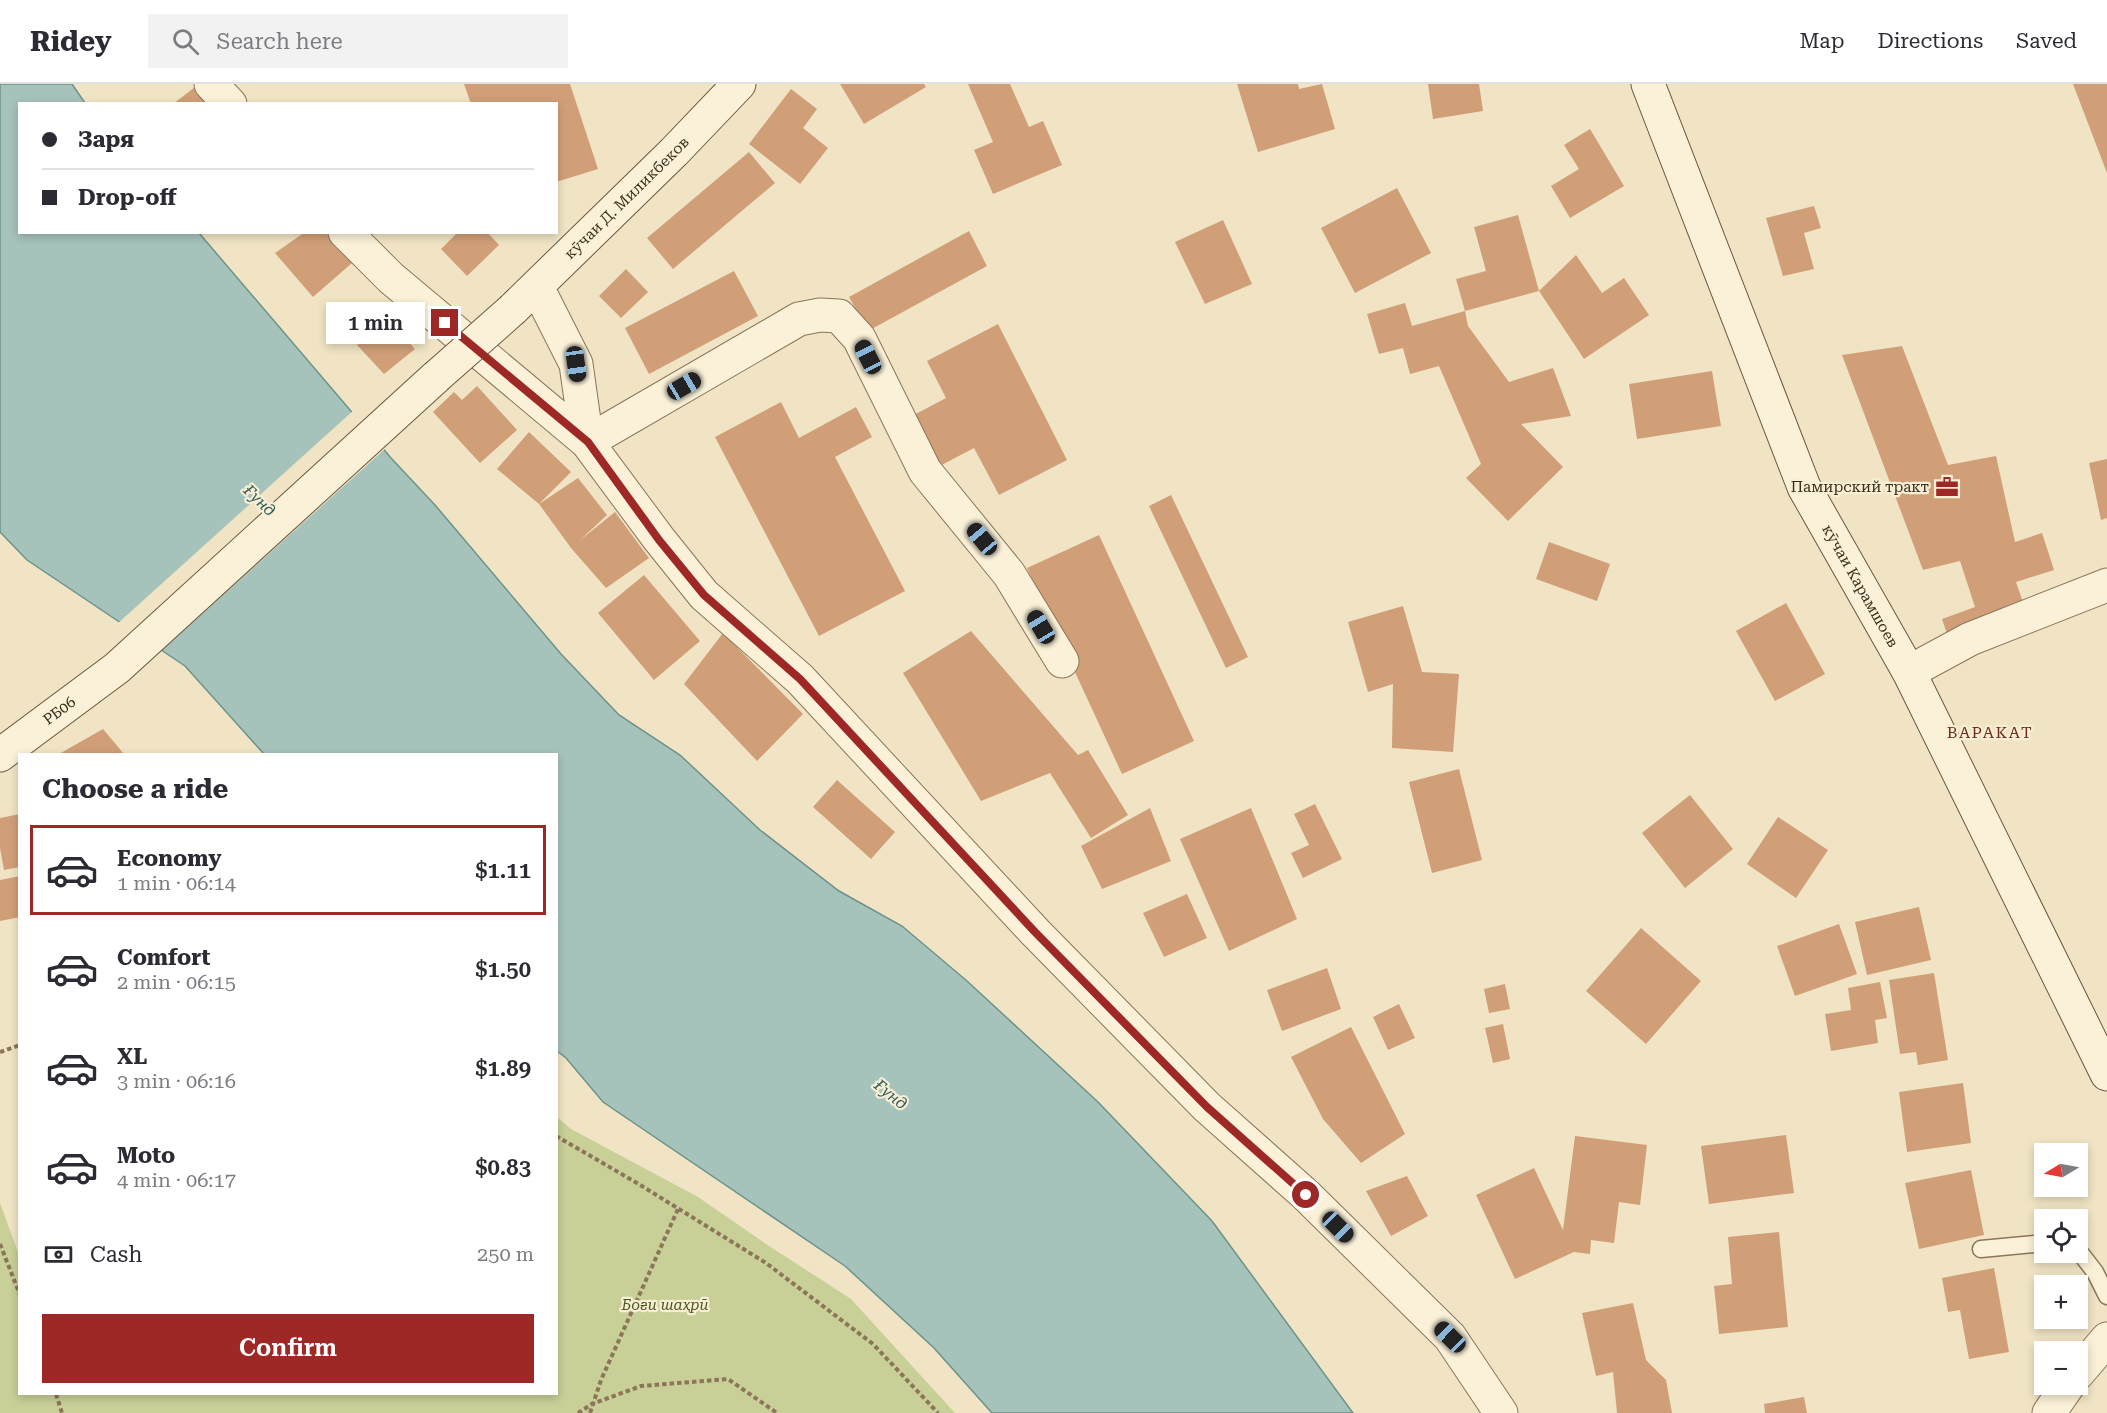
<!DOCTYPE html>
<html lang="en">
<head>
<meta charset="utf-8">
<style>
	:root { --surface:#fff; --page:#f2f2f3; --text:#2b2b33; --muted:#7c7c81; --line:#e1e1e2; --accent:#9e2826 }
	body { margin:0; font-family:"Roboto Serif",serif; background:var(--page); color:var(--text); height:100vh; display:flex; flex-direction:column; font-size:22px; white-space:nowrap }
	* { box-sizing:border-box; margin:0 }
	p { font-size:20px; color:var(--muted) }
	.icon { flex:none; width:33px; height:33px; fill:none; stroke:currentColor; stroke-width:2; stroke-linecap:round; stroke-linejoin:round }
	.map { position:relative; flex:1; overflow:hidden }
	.side { position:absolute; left:18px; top:669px; width:540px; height:642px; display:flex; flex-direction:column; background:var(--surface); border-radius:0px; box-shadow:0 3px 9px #0003 }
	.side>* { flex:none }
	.top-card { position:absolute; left:18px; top:18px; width:540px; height:132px; border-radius:0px; box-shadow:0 3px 9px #0003; display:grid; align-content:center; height:132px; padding:0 24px; background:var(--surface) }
	.needle { width:39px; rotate:260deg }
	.buttons { position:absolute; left:2034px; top:1059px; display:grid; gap:12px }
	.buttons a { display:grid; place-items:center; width:54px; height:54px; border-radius:0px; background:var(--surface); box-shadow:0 3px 9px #0003; font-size:30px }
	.end { position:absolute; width:27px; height:27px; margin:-14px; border:8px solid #9e2826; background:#fff; box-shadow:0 0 0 3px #fff }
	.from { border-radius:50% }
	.bubble { position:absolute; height:42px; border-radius:0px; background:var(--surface); box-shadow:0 3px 9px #0003; font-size:20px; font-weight:600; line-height:42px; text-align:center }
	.car { position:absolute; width:18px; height:36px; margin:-18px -9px; border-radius:8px; box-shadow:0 0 4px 2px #0007; background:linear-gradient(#222 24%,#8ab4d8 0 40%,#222 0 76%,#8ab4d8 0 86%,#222 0) }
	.top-card b { display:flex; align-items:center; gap:21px; height:57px; font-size:22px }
	.top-card b+b { border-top:2px solid var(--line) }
	.top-card i { width:15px; height:15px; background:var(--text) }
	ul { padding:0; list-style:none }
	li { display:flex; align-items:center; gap:18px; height:90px; margin:0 12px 9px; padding:0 12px; border:3px solid transparent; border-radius:0px }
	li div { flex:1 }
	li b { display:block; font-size:22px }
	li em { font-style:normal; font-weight:600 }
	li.selected { border-color:var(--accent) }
	li>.icon { width:54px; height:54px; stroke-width:1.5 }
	h2 { padding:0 24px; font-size:27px; line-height:72px }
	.pay { display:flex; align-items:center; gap:15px; height:66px; padding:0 24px; font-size:22px }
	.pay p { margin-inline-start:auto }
	.action { display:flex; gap:12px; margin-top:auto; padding:12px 24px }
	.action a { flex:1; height:69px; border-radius:0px; background:var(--accent); color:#fff; font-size:24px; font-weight:600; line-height:69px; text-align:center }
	header { display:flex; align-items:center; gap:36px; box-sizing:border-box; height:84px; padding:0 30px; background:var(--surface); border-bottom:2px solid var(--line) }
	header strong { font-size:28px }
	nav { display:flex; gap:33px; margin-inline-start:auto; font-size:21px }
	.search { width:420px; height:54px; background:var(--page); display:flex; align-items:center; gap:15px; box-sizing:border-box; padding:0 21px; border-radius:0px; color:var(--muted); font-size:22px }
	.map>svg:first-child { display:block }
</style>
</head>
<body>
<header>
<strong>Ridey</strong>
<div class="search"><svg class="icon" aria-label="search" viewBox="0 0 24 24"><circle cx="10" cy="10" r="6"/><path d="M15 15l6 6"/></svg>Search here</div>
<nav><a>Map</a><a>Directions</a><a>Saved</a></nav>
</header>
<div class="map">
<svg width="2107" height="1329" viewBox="0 0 2107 1329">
	<rect width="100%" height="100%" fill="#f0e4c4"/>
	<path fill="#c8cf97" d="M 557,1033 L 571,1045 L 698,1113 L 766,1160 L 851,1215 L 955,1329 L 0,1329 L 0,1119 L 19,1171 L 20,1310 L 556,1310 Z"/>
	<path fill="#a6c3bb" stroke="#6c928a" stroke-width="1.5" d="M 0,0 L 72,0 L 85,19 L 20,20 L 20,148 L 199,149 L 391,374 L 435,421 L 561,570 L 619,631 L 680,671 L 760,746 L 839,807 L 902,842 L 967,897 L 1098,1018 L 1212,1137 L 1353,1329 L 992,1329 L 934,1264 L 845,1182 L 603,1018 L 566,974 L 557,967 L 556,670 L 264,670 L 185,582 L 27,476 L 0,448 Z"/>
	<path fill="#f0e4c4" d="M 354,326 L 386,364 L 159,569 L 116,541 Z"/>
	<path fill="#d09f78" d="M 464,0 L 570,0 L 598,85 L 556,98 L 556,20 L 471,20 Z
		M 840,0 L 924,0 L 926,3 L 864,40 Z
		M 968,0 L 1010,0 L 1029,43 L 1043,37 L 1062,81 L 993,110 L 974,66 L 993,58 Z
		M 1237,0 L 1298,0 L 1299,5 L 1322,0 L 1335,45 L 1258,68 Z
		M 1428,0 L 1479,0 L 1483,27 L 1433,35 Z
		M 2073,0 L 2107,0 L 2107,89 Z
		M 195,3 L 213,20 L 173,20 Z
		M 791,5 L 817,25 L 803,44 L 828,64 L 800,100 L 749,60 Z
		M 1590,45 L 1624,102 L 1570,134 L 1551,102 L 1579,85 L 1564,61 Z
		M 749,68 L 775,99 L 673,185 L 647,154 Z
		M 1397,104 L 1431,169 L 1355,209 L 1321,144 Z
		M 1814,122 L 1821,144 L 1804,149 L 1814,185 L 1783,192 L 1766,134 Z
		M 1518,131 L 1539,207 L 1465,227 L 1456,195 L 1486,187 L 1474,143 Z
		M 1223,136 L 1252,200 L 1205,220 L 1175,158 Z
		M 969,147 L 987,182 L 868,247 L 849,213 Z
		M 305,148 L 328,148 L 352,179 L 313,213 L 275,169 Z
		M 458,148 L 487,148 L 499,161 L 467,192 L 441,165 Z
		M 1576,171 L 1602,209 L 1624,194 L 1649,231 L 1584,275 L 1539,207 Z
		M 626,185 L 648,208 L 621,234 L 599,212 Z
		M 734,187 L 758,232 L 649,290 L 625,244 Z
		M 1405,219 L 1412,242 L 1465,227 L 1468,242 L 1509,298 L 1553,284 L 1571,332 L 1521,340 L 1563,383 L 1508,437 L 1466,394 L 1481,380 L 1439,282 L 1410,290 L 1403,264 L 1379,270 L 1367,230 Z
		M 390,237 L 415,265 L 384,290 L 357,261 Z
		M 998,240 L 1067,376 L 999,411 L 974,364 L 936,384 L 910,333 L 946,314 L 927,277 Z
		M 1902,262 L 1948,381 L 1996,372 L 2015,458 L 2042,449 L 2054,486 L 2016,498 L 2026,527 L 1948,553 L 1942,535 L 1975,523 L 1960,477 L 1923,486 L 1842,271 Z
		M 1712,287 L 1721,342 L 1637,355 L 1629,300 Z
		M 477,302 L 517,346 L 480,379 L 433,328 L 454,308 L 462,316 Z
		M 781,318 L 799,354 L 856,323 L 872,353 L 835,373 L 905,507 L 819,552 L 715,353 Z
		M 529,348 L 571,388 L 539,420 L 578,394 L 607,431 L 579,457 L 615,428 L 649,474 L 606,504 L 571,464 L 539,420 L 497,385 Z
		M 2107,375 L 2107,434 L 2101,436 L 2089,379 Z
		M 1171,411 L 1248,573 L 1226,584 L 1149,422 Z
		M 1099,451 L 1194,657 L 1122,690 L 1027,484 Z
		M 1549,458 L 1610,480 L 1597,517 L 1536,495 Z
		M 644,491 L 700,557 L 654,596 L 598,529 Z
		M 1786,519 L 1825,590 L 1775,617 L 1736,547 Z
		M 1403,522 L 1422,588 L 1459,590 L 1453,668 L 1392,664 L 1393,600 L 1368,608 L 1348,538 Z
		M 971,547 L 1078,671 L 1088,666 L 1128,731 L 1091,754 L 1050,689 L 981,717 L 903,589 Z
		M 723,549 L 803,630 L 757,677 L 684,600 Z
		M 103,645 L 124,670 L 59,670 Z
		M 1459,685 L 1482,776 L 1432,789 L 1409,698 Z
		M 837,696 L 895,748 L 871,775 L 813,723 Z
		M 1690,711 L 1733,765 L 1685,804 L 1642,749 Z
		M 1315,720 L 1342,775 L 1303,794 L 1291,769 L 1309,761 L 1294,730 Z
		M 1150,724 L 1171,777 L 1102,805 L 1081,762 Z
		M 1251,724 L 1297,835 L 1229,867 L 1180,755 Z
		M 20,730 L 20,783 L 4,786 L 0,764 L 0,734 Z
		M 1778,733 L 1828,766 L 1796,814 L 1747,780 Z
		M 20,792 L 20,833 L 0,837 L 0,796 Z
		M 1187,810 L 1207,854 L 1164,873 L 1143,829 Z
		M 1919,823 L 1931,876 L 1867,891 L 1855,838 Z
		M 1839,840 L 1857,890 L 1795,912 L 1777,862 Z
		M 1641,844 L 1701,897 L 1646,960 L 1586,907 Z
		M 1327,884 L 1341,925 L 1282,947 L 1267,906 Z
		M 1934,889 L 1948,976 L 1918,981 L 1916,968 L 1900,970 L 1889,896 Z
		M 1880,898 L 1887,934 L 1875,936 L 1878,959 L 1831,967 L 1825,930 L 1851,926 L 1848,904 Z
		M 1505,900 L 1510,925 L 1489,929 L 1484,905 Z
		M 1399,920 L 1415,954 L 1388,966 L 1373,933 Z
		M 1503,940 L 1510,975 L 1493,979 L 1485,944 Z
		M 1351,943 L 1405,1050 L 1361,1079 L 1323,1035 L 1291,973 Z
		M 1963,999 L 1971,1059 L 1907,1068 L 1899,1008 Z
		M 1786,1051 L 1794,1109 L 1709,1120 L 1701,1062 Z
		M 1575,1052 L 1647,1061 L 1640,1121 L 1619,1118 L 1614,1159 L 1591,1156 L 1590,1170 L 1574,1168 L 1515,1195 L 1476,1111 L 1534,1084 L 1563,1146 Z
		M 1971,1086 L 1984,1151 L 1919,1165 L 1905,1099 Z
		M 1407,1092 L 1428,1132 L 1391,1152 L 1366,1107 Z
		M 1779,1148 L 1788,1243 L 1719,1250 L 1714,1202 L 1732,1200 L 1728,1153 Z
		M 1994,1184 L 2009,1268 L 1969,1275 L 1960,1226 L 1948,1228 L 1942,1194 Z
		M 1633,1219 L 1646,1276 L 1666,1296 L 1672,1329 L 1617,1329 L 1613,1288 L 1596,1292 L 1582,1229 Z
		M 1804,1313 L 1807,1329 L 1765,1329 L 1764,1320 Z"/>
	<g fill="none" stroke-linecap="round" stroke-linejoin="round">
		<g stroke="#8c7559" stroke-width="19">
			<path id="service" d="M 1981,1165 L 2044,1159
				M 2078,1166 L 2095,1188 L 2107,1212"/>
		</g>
		<g stroke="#8c7559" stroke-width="35">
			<path id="minor" d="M 211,0 L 230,20
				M 345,148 L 391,194 L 587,358 L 799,235 L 820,231 L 839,232 L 859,254 L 925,387 L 1009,490 L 1062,577
				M 1909,588 L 1970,555 L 2107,501
				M 2078,1289 L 2107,1255
				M 2049,1329 L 2069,1300"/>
		</g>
		<g stroke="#8c7559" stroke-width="35">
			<path id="tertiary" d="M 537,203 L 576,280 L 587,358 L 659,455 L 704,511 L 800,595 L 1035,848 L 1207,1023 L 1306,1111 L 1450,1253 L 1501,1329"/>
		</g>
		<g stroke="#6e563c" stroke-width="35">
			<g id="secondary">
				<path id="s1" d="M 1648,0 L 1804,403 L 1909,588 L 2107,990"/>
				<path id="s2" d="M 513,225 L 674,68 L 739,0"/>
				<path id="s3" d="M 0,671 L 117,584 L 436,293"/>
			</g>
		</g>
		<path stroke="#8c7559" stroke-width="4" stroke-dasharray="4.5 3" stroke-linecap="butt" d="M 0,968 L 20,961
			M 556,1052 L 637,1099 L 766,1179 L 873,1260 L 938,1329
			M 0,1160 L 20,1211
			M 56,1310 L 62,1329
			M 578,1329 L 592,1320 L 641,1302 L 728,1295 L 777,1329
			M 590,1329 L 601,1296 L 678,1125"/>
		<use href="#service" stroke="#faf1d8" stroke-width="16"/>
		<use href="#minor" stroke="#faf1d8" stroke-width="33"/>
		<use href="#tertiary" stroke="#faf1d8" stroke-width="33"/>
		<use href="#secondary" stroke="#faf1d8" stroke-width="33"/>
		<g stroke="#6e563c" stroke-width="35" stroke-linecap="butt">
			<path id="secondary-bridge" d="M 436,293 L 513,225"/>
		</g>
		<use href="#secondary-bridge" stroke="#faf1d8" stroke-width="33"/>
	</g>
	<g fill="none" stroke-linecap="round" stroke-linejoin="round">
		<path stroke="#9e2826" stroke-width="8" d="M 445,239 L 588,358 L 659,456 L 704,511 L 800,595 L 1035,848 L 1207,1023 L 1306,1111"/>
	</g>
	<defs>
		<g id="office-bare" transform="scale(1.8)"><path d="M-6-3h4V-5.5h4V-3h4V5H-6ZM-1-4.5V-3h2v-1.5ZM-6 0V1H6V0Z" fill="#9e2826" stroke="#f7eed4" stroke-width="2.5" paint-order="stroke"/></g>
	</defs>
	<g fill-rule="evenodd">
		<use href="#office-bare" x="1947" y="403"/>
	</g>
	<g text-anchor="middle" stroke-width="4.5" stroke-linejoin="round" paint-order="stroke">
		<g font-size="15" fill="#3b2d1e" stroke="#f7eed4">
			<text dy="5" stroke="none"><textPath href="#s2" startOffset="159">кӯчаи Д. Миликбеков</textPath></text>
			<text dy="5" stroke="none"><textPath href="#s1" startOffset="546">кӯчаи Карамшоев</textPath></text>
			<text dy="5" stroke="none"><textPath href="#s3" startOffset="74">РБ06</textPath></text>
		</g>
		<g font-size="15" fill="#3b2d1e" stroke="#f7eed4" text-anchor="end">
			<text x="1929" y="408">Памирский тракт</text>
		</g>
		<g font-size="15" font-style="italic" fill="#4a5924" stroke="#f7eed4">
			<text x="665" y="1226">Боғи шаҳрӣ</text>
		</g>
		<g font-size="16" font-style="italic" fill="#2d5c5a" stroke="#f7eed4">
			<text transform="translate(260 416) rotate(44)" y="6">Ғунд</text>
			<text transform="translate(891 1010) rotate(39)" y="6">Ғунд</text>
		</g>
		<g font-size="16" letter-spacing="1.5" fill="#6a2d1b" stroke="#f7eed4">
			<text x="1990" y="654">ВАРАКАТ</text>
		</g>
	</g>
</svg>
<div class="buttons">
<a><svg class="needle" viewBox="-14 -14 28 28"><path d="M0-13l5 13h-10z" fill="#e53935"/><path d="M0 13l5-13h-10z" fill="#7c7c81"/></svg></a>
<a><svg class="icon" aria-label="locate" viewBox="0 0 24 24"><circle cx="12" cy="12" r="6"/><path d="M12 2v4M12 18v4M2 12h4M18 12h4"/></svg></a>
<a>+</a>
<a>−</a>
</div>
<i class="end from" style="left:1306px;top:1111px"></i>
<i class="end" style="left:445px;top:239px"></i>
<div class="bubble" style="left:326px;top:218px;width:99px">1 min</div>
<i class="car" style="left:868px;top:273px;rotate:333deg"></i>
<i class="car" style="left:576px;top:280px;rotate:172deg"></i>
<i class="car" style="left:684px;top:302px;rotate:60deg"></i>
<i class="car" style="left:982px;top:455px;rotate:320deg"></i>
<i class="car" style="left:1041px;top:543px;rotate:329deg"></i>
<i class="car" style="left:1338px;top:1143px;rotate:135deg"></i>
<i class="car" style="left:1450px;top:1253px;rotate:314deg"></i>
<div class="top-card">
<b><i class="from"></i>Заря</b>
<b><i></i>Drop-off</b>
</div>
<section class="side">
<h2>Choose a ride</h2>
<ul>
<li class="selected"><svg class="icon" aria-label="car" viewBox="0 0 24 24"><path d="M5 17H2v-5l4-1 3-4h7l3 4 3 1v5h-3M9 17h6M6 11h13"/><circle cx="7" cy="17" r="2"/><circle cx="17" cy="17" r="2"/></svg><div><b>Economy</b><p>1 min · 06:14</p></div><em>$1.11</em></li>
<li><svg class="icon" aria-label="car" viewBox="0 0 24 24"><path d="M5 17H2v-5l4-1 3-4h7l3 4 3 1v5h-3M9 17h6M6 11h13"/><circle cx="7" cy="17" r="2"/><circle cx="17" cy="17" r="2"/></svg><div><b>Comfort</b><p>2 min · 06:15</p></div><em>$1.50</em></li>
<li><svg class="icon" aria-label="car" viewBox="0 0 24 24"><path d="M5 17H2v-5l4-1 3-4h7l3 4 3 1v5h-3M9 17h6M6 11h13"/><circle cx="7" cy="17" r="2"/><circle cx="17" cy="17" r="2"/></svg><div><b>XL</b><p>3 min · 06:16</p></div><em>$1.89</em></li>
<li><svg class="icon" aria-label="car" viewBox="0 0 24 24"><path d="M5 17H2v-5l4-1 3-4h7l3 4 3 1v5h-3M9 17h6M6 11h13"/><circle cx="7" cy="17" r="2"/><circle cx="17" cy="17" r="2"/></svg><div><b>Moto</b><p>4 min · 06:17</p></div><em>$0.83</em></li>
</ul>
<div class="pay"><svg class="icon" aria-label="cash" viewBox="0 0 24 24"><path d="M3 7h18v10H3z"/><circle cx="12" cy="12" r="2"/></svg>Cash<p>250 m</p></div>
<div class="action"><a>Confirm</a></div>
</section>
</div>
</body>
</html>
